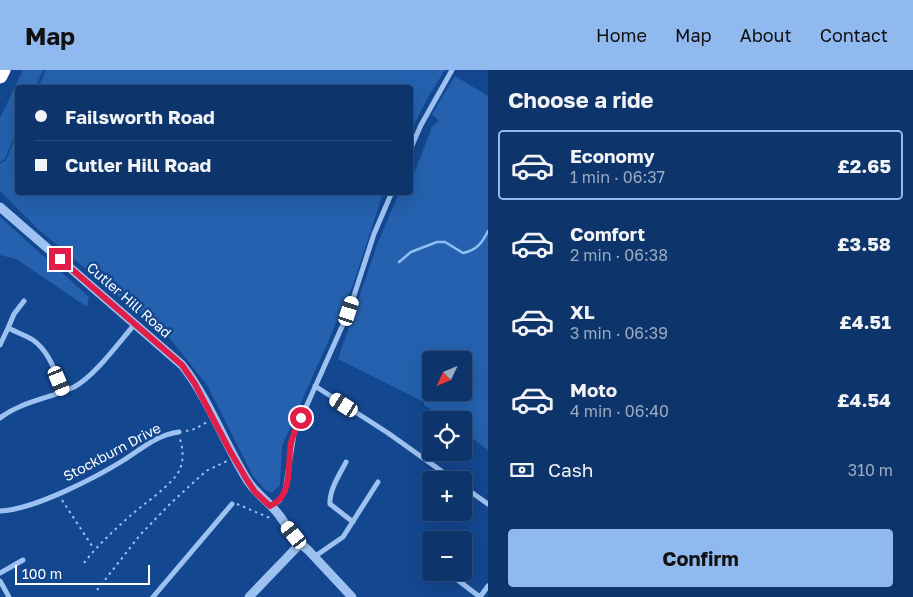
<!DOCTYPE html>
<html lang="en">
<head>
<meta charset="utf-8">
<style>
	:root { --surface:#0e356b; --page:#1c4073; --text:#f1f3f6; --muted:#9babc1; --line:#2e507e; --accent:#90b9f0 }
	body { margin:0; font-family:"Golos Text",sans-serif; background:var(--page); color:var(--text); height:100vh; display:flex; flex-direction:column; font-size:19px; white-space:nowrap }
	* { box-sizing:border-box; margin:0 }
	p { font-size:16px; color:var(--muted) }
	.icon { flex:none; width:28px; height:28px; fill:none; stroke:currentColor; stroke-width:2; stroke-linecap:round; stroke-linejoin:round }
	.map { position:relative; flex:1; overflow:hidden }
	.side { display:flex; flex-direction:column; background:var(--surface); width:425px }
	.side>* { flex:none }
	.hud { position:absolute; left:15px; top:15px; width:398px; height:110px; border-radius:5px; box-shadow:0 5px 20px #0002,0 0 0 1px var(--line); display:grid; align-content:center; height:110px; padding:0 20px; background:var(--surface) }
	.needle { width:32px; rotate:226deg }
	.fabs { position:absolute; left:422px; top:281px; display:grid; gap:10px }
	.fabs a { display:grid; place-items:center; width:50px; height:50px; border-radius:5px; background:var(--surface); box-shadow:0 5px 20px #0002,0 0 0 1px var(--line); font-size:25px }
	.scale { position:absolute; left:15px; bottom:12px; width:135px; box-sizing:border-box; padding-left:5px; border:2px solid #fff; border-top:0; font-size:14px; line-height:18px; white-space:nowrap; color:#fff; -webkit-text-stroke:4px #13478f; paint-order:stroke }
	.end { position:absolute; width:22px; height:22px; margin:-11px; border:6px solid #e11d48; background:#fff; box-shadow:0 0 0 2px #fff }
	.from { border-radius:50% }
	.car { position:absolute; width:15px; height:30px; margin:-15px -8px; border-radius:6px; box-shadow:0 0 4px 1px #0007; background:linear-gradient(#fff 24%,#345 0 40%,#fff 0 76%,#345 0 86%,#fff 0) }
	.hud b { display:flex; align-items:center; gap:18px; height:48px; font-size:19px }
	.hud b+b { border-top:1px solid var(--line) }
	.hud i { width:12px; height:12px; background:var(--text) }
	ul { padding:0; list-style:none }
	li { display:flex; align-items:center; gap:15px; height:70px; margin:0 10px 8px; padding:0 10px; border:2px solid transparent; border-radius:5px }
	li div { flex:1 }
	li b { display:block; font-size:19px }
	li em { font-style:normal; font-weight:700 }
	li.current { border-color:var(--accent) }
	li>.icon { width:45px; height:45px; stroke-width:1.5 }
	h2 { padding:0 20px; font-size:22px; line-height:60px }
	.pay { display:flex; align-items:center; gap:12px; height:55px; padding:0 20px; font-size:19px }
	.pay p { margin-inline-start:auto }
	.action { display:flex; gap:10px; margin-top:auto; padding:10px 20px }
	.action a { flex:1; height:58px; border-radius:5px; background:var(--accent); color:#111; font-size:20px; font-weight:700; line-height:58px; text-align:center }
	header { display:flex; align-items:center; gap:30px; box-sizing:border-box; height:70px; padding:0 25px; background:var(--accent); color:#111 }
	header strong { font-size:24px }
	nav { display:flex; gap:28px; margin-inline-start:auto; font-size:18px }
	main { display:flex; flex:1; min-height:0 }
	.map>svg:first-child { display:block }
</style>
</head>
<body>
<header>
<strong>Map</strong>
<nav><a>Home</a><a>Map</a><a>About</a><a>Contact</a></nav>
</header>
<main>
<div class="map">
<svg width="488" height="527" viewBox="0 0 488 527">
	<rect width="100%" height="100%" fill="#13478f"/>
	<path fill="#2561ae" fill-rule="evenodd" d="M 23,0 L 43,0 L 36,17 L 18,18 L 17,60 L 5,89 L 0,92 L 0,48 Z
		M 46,0 L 445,0 L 428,27 L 410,63 L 410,18 L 38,17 Z
		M 455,6 L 488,26 L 488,380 L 464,362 L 464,350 L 447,350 L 424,335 L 424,332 L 338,289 L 377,175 L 399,123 L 410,122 L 410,114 L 432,57 L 439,51 L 432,44 ZM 431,290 L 464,290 L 464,322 L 431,322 Z
		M 17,64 L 18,122 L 383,123 L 353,215 L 282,376 L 280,415 L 272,423 L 264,419 L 253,406 L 207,315 L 172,271 L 38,159 L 0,121 L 0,94 L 6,90 Z
		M 0,147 L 89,227 L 87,237 L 16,189 L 0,185 Z"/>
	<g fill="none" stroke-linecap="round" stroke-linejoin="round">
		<path stroke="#8fbdf4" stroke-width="2.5" d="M 399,192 L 411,182 L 437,172 L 445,172 L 463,183 C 477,180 482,173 488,161"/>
		<path stroke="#9dc2f1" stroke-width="2" stroke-dasharray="2.5 4" stroke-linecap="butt" d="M 186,361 L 195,359 L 207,352
			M 62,430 L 94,479
			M 237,434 L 270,448
			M 84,493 C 97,476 113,461 130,446 C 142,435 174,414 180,399 C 184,389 183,379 180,369
			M 97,520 L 140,465 L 171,433 L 206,401 L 227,391"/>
		<path stroke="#9dc2f1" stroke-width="5" d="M 410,80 L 421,55 L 452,0
			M 24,231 L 14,244 L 8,258 C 16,262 25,265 33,270 C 49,281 56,304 64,321
			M 0,275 L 8,258
			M 315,316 L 388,363 L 454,410
			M 0,348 C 22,331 49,329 74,317 C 95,306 119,272 135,254
			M 346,392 C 340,404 329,420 330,434 L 353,452
			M 464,417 L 488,434
			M 270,436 L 279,431 L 285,421 L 294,364 L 349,241 L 374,164 L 392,122
			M 0,441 C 33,440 95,408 124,390 C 143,378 156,365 179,362
			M 314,487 L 343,467 L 378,412
			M 447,502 L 480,527
			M 0,503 L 23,490
			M 0,511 L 9,527
			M 153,527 L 232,434
			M 480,527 L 488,516"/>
		<path stroke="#9dc2f1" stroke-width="9" d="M 0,137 L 182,295 C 207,326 224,372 246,408 C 255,424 269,431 279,445 C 288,457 295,471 308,480 L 352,527
			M 249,527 L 300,474"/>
		<path stroke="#fff" stroke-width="15" d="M 0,6 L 3,0"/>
	</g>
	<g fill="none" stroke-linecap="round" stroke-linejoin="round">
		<path stroke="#e11d48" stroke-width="6" d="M 60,189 L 182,295 L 195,314 L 230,381 L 247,410 L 255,422 L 270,436 C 294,426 287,394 291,373 C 293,364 297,356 301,348"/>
	</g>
	<g text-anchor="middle" stroke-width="5" stroke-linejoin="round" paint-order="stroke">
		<g font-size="14" fill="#fff" stroke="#13478f">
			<text transform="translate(129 230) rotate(41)" y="5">Cutler Hill Road</text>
			<text transform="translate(112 382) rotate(-28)" y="5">Stockburn Drive</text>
		</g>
	</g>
</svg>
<div class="fabs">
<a><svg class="needle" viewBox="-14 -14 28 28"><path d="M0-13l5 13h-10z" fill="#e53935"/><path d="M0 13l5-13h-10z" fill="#9babc1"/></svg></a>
<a><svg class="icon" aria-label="locate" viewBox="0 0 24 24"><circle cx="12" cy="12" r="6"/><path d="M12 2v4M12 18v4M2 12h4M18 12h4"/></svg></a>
<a>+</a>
<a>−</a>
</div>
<div class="scale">100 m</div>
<i class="end from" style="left:301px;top:348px"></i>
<i class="end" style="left:60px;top:189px"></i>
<i class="car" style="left:349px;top:241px;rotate:18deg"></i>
<i class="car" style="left:59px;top:311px;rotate:157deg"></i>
<i class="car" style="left:344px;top:335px;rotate:303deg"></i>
<i class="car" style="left:294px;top:465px;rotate:321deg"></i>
<div class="hud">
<b><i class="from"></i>Failsworth Road</b>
<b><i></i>Cutler Hill Road</b>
</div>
</div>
<section class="side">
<h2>Choose a ride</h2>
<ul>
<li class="current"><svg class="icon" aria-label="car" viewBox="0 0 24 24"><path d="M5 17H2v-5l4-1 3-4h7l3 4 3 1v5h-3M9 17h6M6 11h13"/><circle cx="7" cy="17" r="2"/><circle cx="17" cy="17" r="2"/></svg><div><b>Economy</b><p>1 min · 06:37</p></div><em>£2.65</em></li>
<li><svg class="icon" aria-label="car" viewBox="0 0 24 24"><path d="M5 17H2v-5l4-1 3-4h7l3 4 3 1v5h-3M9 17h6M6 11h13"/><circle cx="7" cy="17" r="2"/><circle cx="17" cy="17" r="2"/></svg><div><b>Comfort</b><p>2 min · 06:38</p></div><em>£3.58</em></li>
<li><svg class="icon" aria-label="car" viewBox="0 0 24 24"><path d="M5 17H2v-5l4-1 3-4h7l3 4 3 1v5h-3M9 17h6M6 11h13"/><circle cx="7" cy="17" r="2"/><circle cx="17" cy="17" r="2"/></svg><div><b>XL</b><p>3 min · 06:39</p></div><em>£4.51</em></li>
<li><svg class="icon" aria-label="car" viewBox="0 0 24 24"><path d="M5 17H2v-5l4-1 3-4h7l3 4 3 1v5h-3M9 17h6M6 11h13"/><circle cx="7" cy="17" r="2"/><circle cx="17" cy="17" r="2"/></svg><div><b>Moto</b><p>4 min · 06:40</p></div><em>£4.54</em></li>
</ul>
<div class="pay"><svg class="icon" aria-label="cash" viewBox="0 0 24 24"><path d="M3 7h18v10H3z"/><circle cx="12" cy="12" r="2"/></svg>Cash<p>310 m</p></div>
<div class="action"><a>Confirm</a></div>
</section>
</main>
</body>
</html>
